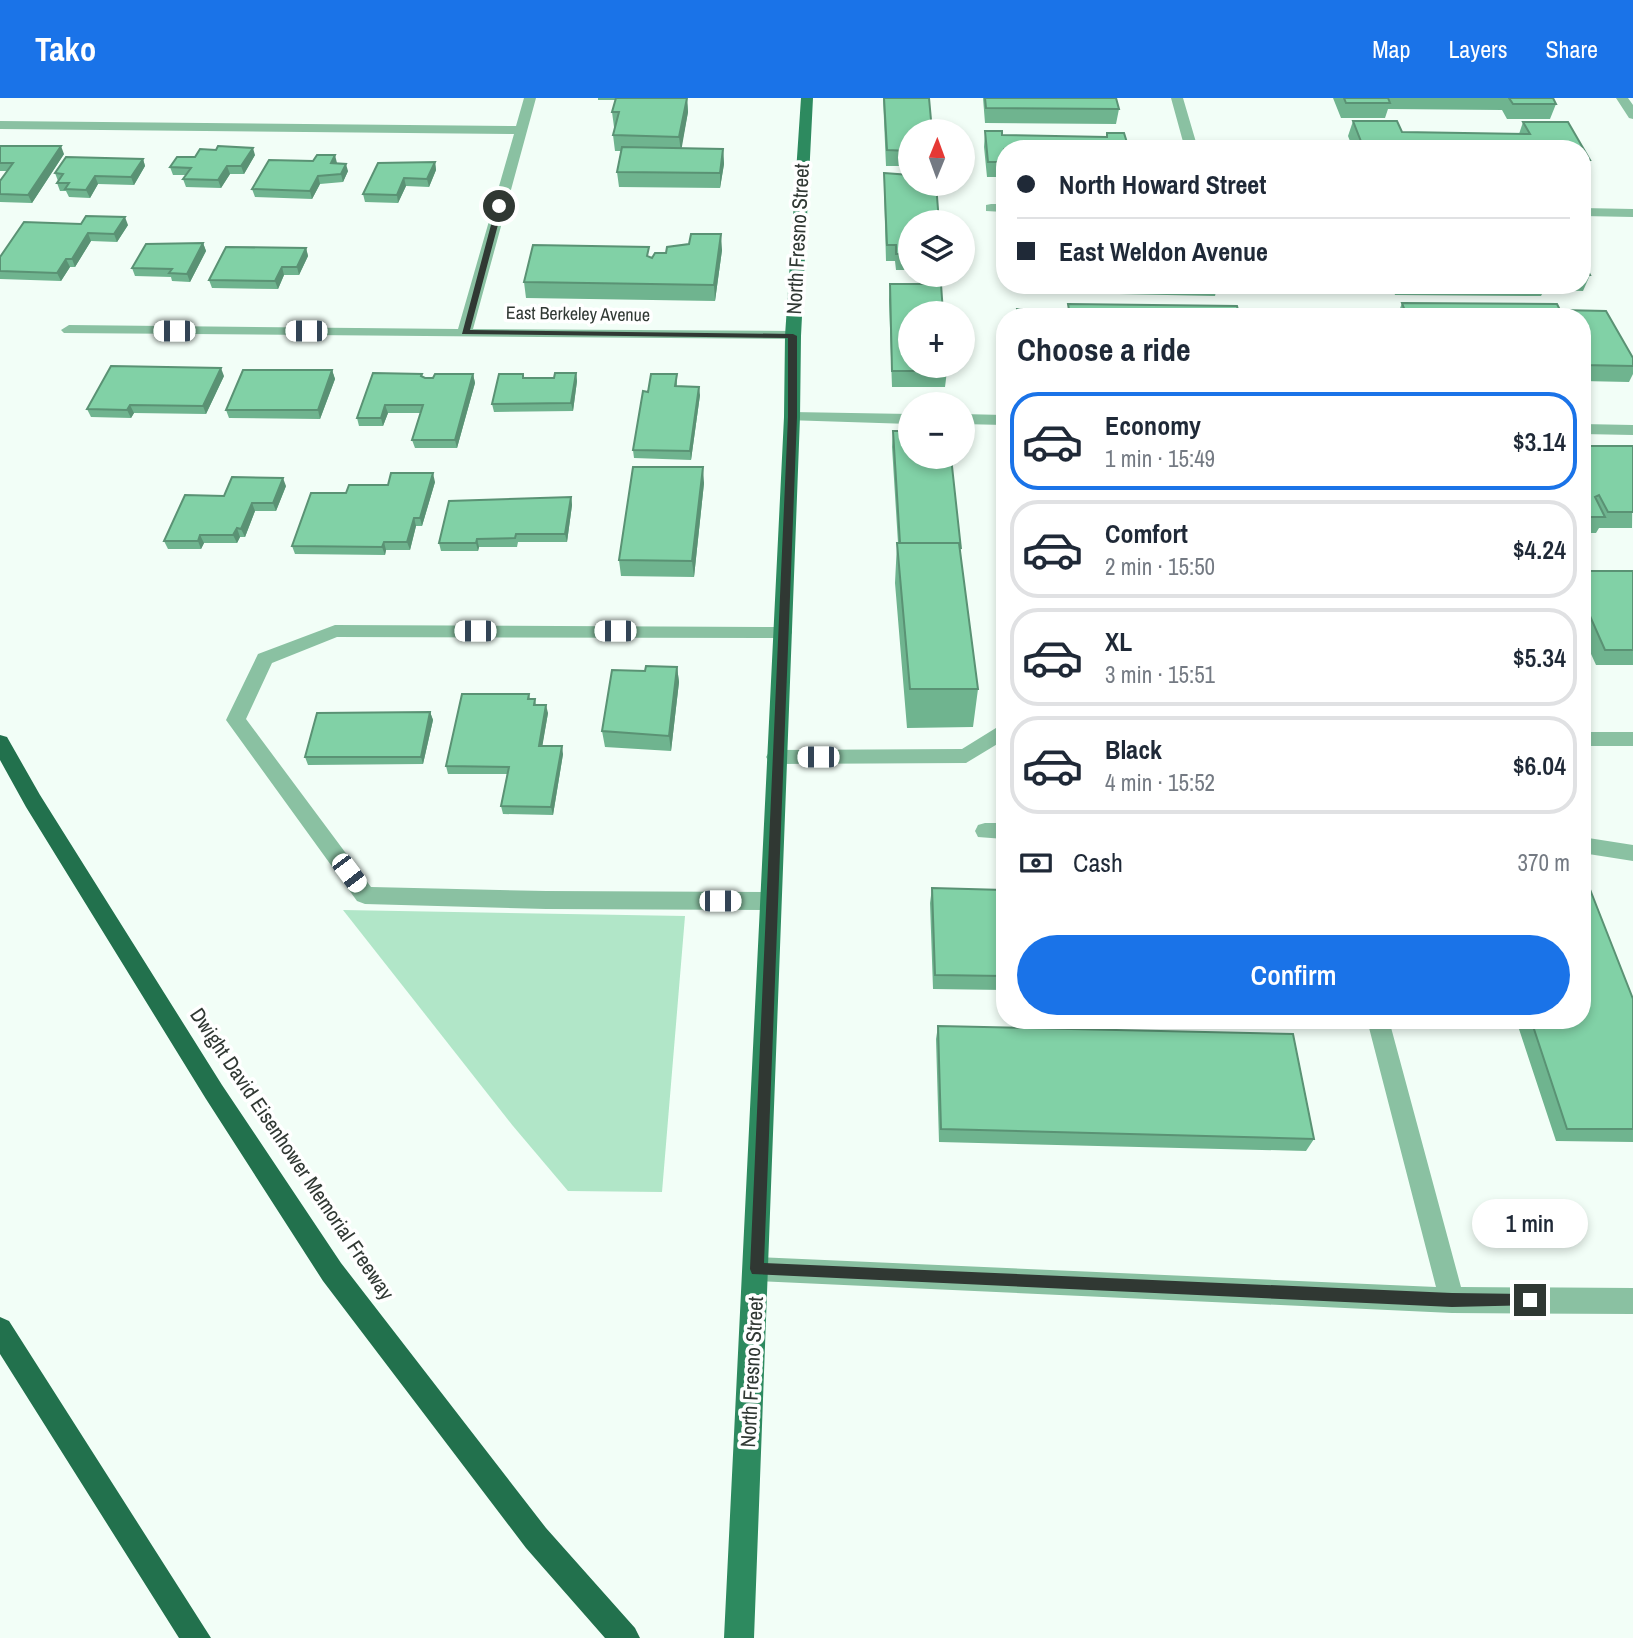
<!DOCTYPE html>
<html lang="en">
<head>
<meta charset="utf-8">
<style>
	:root { --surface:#fff; --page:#f2f2f3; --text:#1f2937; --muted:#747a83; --line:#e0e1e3; --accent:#1a73e8 }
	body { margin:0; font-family:"Archivo Narrow",sans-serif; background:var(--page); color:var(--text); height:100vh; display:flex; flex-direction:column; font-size:26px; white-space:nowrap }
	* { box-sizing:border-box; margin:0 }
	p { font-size:23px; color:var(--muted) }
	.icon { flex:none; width:38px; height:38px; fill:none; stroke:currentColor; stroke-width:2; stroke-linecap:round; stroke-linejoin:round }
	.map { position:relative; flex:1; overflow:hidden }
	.side { position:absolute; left:996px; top:210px; width:595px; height:721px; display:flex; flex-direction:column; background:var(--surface); border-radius:28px; box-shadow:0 4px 10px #0003 }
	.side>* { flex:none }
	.banner { position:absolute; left:996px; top:42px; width:595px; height:154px; border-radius:28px; box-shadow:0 4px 10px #0003; display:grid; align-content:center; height:154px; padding:0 21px; background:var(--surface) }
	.needle { width:46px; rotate:1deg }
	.buttons { position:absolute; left:898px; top:21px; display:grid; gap:14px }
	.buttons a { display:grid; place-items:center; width:77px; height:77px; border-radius:50%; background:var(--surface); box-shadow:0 4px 10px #0003; font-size:35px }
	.end { position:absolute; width:32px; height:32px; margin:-16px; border:9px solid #303833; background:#fff; box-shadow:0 0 0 4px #fff }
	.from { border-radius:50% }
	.bubble { position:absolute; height:49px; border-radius:24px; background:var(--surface); box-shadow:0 4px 10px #0003; font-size:23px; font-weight:600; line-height:49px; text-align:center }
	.car { position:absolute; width:21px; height:42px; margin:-21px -10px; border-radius:9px; box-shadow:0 0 5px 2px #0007; background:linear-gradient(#fff 24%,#345 0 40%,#fff 0 76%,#345 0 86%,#fff 0) }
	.banner b { display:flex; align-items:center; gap:24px; height:66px; font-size:26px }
	.banner b+b { border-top:2px solid var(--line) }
	.banner i { width:18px; height:18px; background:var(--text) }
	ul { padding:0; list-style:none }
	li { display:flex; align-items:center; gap:21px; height:98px; margin:0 14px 10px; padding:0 7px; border:4px solid var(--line); border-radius:28px }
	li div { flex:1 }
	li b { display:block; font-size:26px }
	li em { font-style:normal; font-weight:600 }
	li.on { border-color:var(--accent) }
	li>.icon { width:63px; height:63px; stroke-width:1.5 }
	h2 { padding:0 21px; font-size:32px; line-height:84px }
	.pay { display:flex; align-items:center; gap:18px; height:77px; padding:0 21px; font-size:26px }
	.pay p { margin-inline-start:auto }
	.button { display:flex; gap:14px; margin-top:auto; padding:14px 21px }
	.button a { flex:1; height:80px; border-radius:42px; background:var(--accent); color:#fff; font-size:28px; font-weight:600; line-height:80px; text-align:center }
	header { display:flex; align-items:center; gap:42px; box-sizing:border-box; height:98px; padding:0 35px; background:var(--accent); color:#fff }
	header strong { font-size:33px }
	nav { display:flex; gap:38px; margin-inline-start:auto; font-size:24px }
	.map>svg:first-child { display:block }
</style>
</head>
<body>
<header>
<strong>Tako</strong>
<nav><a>Map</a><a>Layers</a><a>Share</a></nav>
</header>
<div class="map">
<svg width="1633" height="1540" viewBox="0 0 1633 1540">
	<rect width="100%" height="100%" fill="#f2fef7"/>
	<path fill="#b1e6c8" d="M 343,812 L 685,818 L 662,1094 L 568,1093 L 513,1028 Z"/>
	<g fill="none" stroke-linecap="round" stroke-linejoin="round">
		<path fill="#8ac1a2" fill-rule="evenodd" d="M 524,0 L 536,0 L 473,231 L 793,233 L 798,235 L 801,238 L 798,241 L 64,235 L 61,232 L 69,227 L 458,231 L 514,36 L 0,31 L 0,23 L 516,28 Z
			M 1171,0 L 1183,0 L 1198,51 L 1185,51 Z
			M 1616,0 L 1628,0 L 1633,7 L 1633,21 L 1629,20 Z
			M 991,106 L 1004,106 L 1004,114 L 986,113 L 986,107 Z
			M 1582,110 L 1633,111 L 1633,119 L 1582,118 Z
			M 792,314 L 910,316 L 910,326 L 786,322 L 784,319 Z
			M 962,316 L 1004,317 L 1004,327 L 962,326 Z
			M 1582,326 L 1633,327 L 1633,337 L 1582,336 Z
			M 335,527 L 790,529 L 792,534 L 790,539 L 783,540 L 337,539 L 272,565 L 246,621 L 371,789 L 546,793 L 770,794 L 778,797 L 781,803 L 778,809 L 770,812 L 546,811 L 365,806 L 357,803 L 226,622 L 258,556 Z
			M 1004,625 L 1004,642 L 966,665 L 776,666 L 769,664 L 766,659 L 769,654 L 776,652 L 962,651 Z
			M 1582,634 L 1633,634 L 1633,648 L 1582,648 Z
			M 985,725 L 1004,725 L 1004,741 L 978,739 L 975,733 L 978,727 Z
			M 1582,739 L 1633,747 L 1633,763 L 1582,755 Z
			M 1367,922 L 1389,922 L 1461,1189 L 1633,1190 L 1633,1216 L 1452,1215 L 757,1183 L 748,1180 L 744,1171 L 748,1162 L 757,1159 L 1436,1189 Z"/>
		<path fill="#2d8a5f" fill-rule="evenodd" d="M 801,0 L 813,0 L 801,238 L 800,319 L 754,1540 L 724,1540 L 784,319 L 785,238 Z"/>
		<path fill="#22714d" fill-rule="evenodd" d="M 0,637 L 7,639 L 40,697 L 222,987 L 341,1165 L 546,1430 L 635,1530 L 640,1540 L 605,1540 L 526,1450 L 323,1183 L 206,1001 L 26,709 L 0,662 Z
			M 0,1219 L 9,1223 L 211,1540 L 179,1540 L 0,1256 Z"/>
	</g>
	<path fill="#6fb48f" d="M 598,0 L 687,0 L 688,14 L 681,50 L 723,51 L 724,66 L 720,90 L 619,89 L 617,74 L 622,53 L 615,53 L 613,37 L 615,29 L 614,29 L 612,14 L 615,2 L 598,2 Z
		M 883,0 L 929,0 L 910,33 L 910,68 L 886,68 Z
		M 983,0 L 1116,0 L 1119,11 L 1116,26 L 985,25 Z
		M 1333,0 L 1553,0 L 1556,6 L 1550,21 L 1507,21 L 1502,12 L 1388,11 L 1385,20 L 1341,20 Z
		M 1353,23 L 1397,23 L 1402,34 L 1519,36 L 1523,24 L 1568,24 L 1590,62 L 1584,77 L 1582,77 L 1582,51 L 1353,51 L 1348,38 Z
		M 985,33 L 1002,37 L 1106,39 L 1107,35 L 1129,51 L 1004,51 L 1004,79 L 987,79 L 984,49 Z
		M 0,48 L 64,56 L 32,105 L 0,104 L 0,83 L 7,73 L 0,73 Z
		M 255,57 L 244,76 L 230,76 L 221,90 L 186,89 L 183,81 L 186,77 L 173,77 L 170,69 L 195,59 Z
		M 143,61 L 145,68 L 134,87 L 98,86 L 90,100 L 69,99 L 66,93 L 60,93 L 57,85 L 58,83 L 55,75 Z
		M 435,64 L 436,72 L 429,89 L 406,88 L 398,105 L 365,104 L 363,96 Z
		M 337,65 L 348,73 L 343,84 L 320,86 L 312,101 L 255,99 L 252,91 Z
		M 884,75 L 910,124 L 910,172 L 896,172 L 895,163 L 886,163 L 884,91 Z
		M 81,126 L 128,127 L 117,144 L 91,143 L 75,169 L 70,169 L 61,183 L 0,181 L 0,159 Z
		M 203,145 L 206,153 L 190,184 L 172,183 L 171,179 L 135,178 L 132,170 Z
		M 306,150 L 308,158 L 299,177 L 284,177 L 278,191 L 212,190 L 209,182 Z
		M 722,152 L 715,203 L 526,200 L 524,184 L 652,160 L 666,155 Z
		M 1582,162 L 1590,177 L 1583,193 L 1544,192 L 1541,198 L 1395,197 L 1393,191 L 1343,190 L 1342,187 L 1582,187 Z
		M 890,186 L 947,273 L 945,289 L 892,289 L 889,202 Z
		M 1027,187 L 1258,187 L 1257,190 L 1217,189 L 1215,198 L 1071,195 L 1070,188 Z
		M 1402,205 L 1557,206 L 1560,212 L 1606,213 L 1633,260 L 1633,276 L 1629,284 L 1582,283 L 1582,219 L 1356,219 L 1358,212 L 1399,213 Z
		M 332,272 L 335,281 L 320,321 L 229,320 L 226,312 Z
		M 576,275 L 577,283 L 573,313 L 494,314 L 492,306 L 523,276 L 524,280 L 554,280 Z
		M 473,276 L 475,285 L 457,350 L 415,350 L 412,342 L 421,315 L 388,315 L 383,328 L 359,328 L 357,320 L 423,279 L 433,280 Z
		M 677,276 L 677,288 L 700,297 L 691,362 L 634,360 L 633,352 L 648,294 Z
		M 224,278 L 206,316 L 134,315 L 131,320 L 91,319 L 87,311 Z
		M 893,333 L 960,453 L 978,591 L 973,629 L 907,630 L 895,485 L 897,445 L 898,445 L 892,349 Z
		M 1582,348 L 1633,348 L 1632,430 L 1599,430 L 1596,435 L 1582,435 Z
		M 435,384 L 422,428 L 416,428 L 410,452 L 386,452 L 385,457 L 295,456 L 292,448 L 346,395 L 388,387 Z
		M 704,385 L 694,479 L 621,478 L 619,462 Z
		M 286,388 L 276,413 L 255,413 L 245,439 L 240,439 L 237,445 L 204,445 L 201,451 L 168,451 L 164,443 L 224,398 Z
		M 571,399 L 572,407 L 567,444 L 518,444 L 517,449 L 479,449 L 478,453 L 441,453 L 439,445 Z
		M 1582,473 L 1633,473 L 1633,567 L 1596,567 L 1582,536 Z
		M 677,569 L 679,584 L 671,653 L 605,649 L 602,633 L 645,573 Z
		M 529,596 L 530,601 L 535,601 L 536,607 L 548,615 L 542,648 L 563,656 L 553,717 L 503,716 L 501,708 L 507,676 L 448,676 L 446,668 Z
		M 430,614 L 433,622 L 423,666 L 308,667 L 305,659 Z
		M 932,790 L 1004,792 L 1004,892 L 933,891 L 930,805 Z
		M 1633,901 L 1633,1044 L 1556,1043 L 1516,922 L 1582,922 Z
		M 938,928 L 1314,1041 L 1306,1053 L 939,1044 L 936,941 Z"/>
	<path fill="#5a9274" d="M 687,0 L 688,14 L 681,54 L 679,39 Z
		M 61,48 L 64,56 L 32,105 L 28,97 Z
		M 253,50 L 255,57 L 244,76 L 241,68 Z
		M 723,51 L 724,66 L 720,90 L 720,75 Z
		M 335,57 L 337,65 L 331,65 Z
		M 143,61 L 145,68 L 134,87 L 131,79 Z
		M 435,64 L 436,72 L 429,89 L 427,81 Z
		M 346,66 L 348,73 L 343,84 L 341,76 Z
		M 227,68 L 230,76 L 221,90 L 218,82 Z
		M 95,78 L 98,86 L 90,100 L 86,92 Z
		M 318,78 L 320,86 L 312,101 L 310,93 Z
		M 404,80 L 406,88 L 398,105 L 397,97 Z
		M 125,119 L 128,127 L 117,144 L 114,136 Z
		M 88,135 L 91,143 L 75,169 L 72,161 Z
		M 721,136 L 722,152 L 715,203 L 714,187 Z
		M 203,145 L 206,153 L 190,184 L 187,176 Z
		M 306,150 L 308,158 L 299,177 L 297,169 Z
		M 66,161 L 70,169 L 61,183 L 57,175 Z
		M 282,169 L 284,177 L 278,191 L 275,183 Z
		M 221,270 L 224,278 L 206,316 L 203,308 Z
		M 332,272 L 335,281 L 320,321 L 318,312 Z
		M 576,275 L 577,283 L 573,313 L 571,305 Z
		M 473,276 L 475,285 L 457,350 L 455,342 Z
		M 699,289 L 700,297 L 691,362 L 690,353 Z
		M 130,307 L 134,315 L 131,320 L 127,312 Z
		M 385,307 L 388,315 L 383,328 L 381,320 Z
		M 703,369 L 704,385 L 694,479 L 692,463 Z
		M 433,375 L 435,384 L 422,428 L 420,420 Z
		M 283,380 L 286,388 L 276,413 L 273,405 Z
		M 571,399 L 572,407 L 567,444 L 565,436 Z
		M 252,405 L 255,413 L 245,439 L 241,431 Z
		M 414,420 L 416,428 L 410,452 L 407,444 Z
		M 237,430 L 240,439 L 237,445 L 233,437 Z
		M 200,437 L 204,445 L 201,451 L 198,443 Z
		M 477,441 L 479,449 L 478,453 L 476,445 Z
		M 384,444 L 386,452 L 385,457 L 382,449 Z
		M 677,569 L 679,584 L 671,653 L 669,638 Z
		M 546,607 L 548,615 L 541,656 L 539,648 Z
		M 430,614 L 433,622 L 423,666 L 421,659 Z
		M 562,648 L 563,656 L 553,717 L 551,709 Z"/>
	<path fill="#81d1a6" stroke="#5a9274" stroke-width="2" d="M 616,0 L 687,0 L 679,39 L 613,37 L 619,14 L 612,14 Z
		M 884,0 L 929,0 L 932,33 L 910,33 L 910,53 L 887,52 Z
		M 985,0 L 1116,0 L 1119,11 L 986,10 Z
		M 1344,0 L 1388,0 L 1390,5 L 1346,5 Z
		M 1509,0 L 1553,0 L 1556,6 L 1513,6 Z
		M 1353,23 L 1397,23 L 1402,34 L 1530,36 L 1523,24 L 1568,24 L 1590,62 L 1582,62 L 1582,51 L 1364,51 Z
		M 985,33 L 1002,33 L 1002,37 L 1107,39 L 1107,35 L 1124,35 L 1129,51 L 1004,51 L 1004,64 L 988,64 Z
		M 0,48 L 61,48 L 28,97 L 0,96 L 0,83 L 13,65 L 0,65 Z
		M 218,48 L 253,50 L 241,68 L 227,68 L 218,82 L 183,81 L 191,70 L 170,69 L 177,59 L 195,59 L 200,51 L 216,52 Z
		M 622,49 L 723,51 L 720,75 L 617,74 Z
		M 317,57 L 335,57 L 331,65 L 346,66 L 341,76 L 318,78 L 310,93 L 252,91 L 269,62 L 313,63 Z
		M 66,59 L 143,61 L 131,79 L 95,78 L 86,92 L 65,91 L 69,85 L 57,85 L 63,76 L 55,75 Z
		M 435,64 L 427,81 L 404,80 L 397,97 L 363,96 L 378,65 Z
		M 884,75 L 910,77 L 910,86 L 936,86 L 939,124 L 910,124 L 910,156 L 896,156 L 896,147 L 887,147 Z
		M 86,118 L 125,119 L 114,136 L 88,135 L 72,161 L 66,161 L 57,175 L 0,173 L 0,159 L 24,124 L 81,126 Z
		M 691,136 L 721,136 L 714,187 L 524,184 L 533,147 L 649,149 L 647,158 L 652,160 L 655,155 L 666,155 L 667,149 L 689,146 Z
		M 203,145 L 187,176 L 169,175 L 172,171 L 132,170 L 146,146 Z
		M 226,149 L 306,150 L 297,169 L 282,169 L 275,183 L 209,182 Z
		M 1582,162 L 1590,177 L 1582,177 Z
		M 890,186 L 941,186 L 943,215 L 910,215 L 910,268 L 946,268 L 947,273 L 892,273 Z
		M 1402,205 L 1557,206 L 1560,212 L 1606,213 L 1633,260 L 1633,268 L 1582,267 L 1582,219 L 1361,219 L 1358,212 L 1405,213 Z
		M 1068,206 L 1237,208 L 1238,212 L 1289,213 L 1291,219 L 1018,219 L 1017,211 L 1069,212 Z
		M 111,268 L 221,270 L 203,308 L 130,307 L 127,312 L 87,311 Z
		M 243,272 L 332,272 L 318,312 L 226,312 Z
		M 373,275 L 422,276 L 421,278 L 425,280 L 433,280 L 435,276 L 473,276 L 455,342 L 412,342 L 423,307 L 385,307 L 381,320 L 357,320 Z
		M 555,275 L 576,275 L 571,305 L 492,306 L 499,276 L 523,276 L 523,280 L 554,280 Z
		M 651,276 L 677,276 L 675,288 L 699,289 L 690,353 L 633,352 L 643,293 L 648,294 Z
		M 893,333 L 910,333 L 910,359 L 951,359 L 961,451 L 959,445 L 900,445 Z
		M 1582,348 L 1633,348 L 1633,414 L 1608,414 L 1599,397 L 1595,399 L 1605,419 L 1582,419 Z
		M 633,369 L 703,369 L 692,463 L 619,462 Z
		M 391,375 L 433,375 L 420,420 L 414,420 L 407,444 L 384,444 L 382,449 L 292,448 L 311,395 L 346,395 L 349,387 L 388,387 Z
		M 232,379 L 283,380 L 273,405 L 252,405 L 241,431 L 237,430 L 233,437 L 200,437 L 198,443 L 164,443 L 185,397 L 224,398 Z
		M 571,399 L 565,436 L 516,436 L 515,440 L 477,441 L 476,445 L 439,445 L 449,403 Z
		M 897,445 L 959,445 L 978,591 L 910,591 Z
		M 1582,473 L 1633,473 L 1633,552 L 1605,552 L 1582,500 Z
		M 646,568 L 677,569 L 669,638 L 602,633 L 612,572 L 645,573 Z
		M 462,596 L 529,596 L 528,601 L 535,601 L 534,607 L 546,607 L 539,648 L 562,648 L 551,709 L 501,708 L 509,669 L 446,668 Z
		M 430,614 L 421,659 L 305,659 L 317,615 Z
		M 1582,771 L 1633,901 L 1633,1031 L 1567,1031 L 1531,922 L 1582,922 Z
		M 932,790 L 1004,792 L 1004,878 L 935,877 Z
		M 938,928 L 1293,936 L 1314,1041 L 941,1031 Z"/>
	<path fill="#303833" d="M 499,105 L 503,108 L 470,232 L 793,236 L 797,238 L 797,319 L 764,1165 L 1452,1195 L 1530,1196 L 1537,1202 L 1535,1207 L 1452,1209 L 752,1176 L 750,1171 L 788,319 L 788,240 L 462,236 L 496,108 Z"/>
	<g text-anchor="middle" stroke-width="7" stroke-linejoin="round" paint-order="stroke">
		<g font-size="18" fill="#303833" stroke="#fff">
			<text transform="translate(578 216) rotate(1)" y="6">East Berkeley Avenue</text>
		</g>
		<g font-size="21" fill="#303833" stroke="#fff">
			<text transform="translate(798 141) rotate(-87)" y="7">North Fresno Street</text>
			<text transform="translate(292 1056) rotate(56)" y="7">Dwight David Eisenhower Memorial Freeway</text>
			<text transform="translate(752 1274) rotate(-87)" y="7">North Fresno Street</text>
		</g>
	</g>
</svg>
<div class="buttons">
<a><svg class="needle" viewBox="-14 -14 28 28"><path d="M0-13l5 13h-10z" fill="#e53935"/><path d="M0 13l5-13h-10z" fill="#747a83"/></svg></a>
<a><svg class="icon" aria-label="layers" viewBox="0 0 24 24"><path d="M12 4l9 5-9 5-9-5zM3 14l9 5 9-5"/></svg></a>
<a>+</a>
<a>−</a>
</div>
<i class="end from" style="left:499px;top:108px"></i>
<i class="end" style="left:1530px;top:1202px"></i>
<div class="bubble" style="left:1472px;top:1101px;width:116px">1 min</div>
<i class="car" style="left:174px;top:233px;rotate:270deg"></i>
<i class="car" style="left:306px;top:233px;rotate:270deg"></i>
<i class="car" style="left:475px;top:533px;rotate:270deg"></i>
<i class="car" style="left:615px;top:533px;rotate:270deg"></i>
<i class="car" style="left:818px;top:659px;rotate:270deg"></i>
<i class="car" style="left:349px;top:775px;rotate:143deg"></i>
<i class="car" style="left:720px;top:803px;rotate:90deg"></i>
<div class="banner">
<b><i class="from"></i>North Howard Street</b>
<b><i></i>East Weldon Avenue</b>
</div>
<section class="side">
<h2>Choose a ride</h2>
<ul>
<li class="on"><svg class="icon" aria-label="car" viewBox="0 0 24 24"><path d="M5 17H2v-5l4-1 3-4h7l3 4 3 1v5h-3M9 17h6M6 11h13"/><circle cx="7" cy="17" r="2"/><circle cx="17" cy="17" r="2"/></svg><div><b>Economy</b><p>1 min · 15:49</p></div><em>$3.14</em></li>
<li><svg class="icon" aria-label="car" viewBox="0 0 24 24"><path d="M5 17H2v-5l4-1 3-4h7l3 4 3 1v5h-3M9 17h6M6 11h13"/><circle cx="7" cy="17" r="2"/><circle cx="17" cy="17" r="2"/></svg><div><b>Comfort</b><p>2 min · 15:50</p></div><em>$4.24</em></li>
<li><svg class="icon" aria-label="car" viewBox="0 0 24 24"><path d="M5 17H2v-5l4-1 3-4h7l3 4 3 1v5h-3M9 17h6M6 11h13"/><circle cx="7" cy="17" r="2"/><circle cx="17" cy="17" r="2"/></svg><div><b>XL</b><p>3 min · 15:51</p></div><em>$5.34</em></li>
<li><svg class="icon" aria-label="car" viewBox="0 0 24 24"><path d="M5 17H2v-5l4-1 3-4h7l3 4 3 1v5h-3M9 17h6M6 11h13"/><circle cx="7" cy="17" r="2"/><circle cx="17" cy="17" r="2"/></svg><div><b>Black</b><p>4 min · 15:52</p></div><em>$6.04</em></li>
</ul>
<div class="pay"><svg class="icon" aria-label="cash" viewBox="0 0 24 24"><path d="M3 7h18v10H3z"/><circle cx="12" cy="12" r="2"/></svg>Cash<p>370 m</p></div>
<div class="button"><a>Confirm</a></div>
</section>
</div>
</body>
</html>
